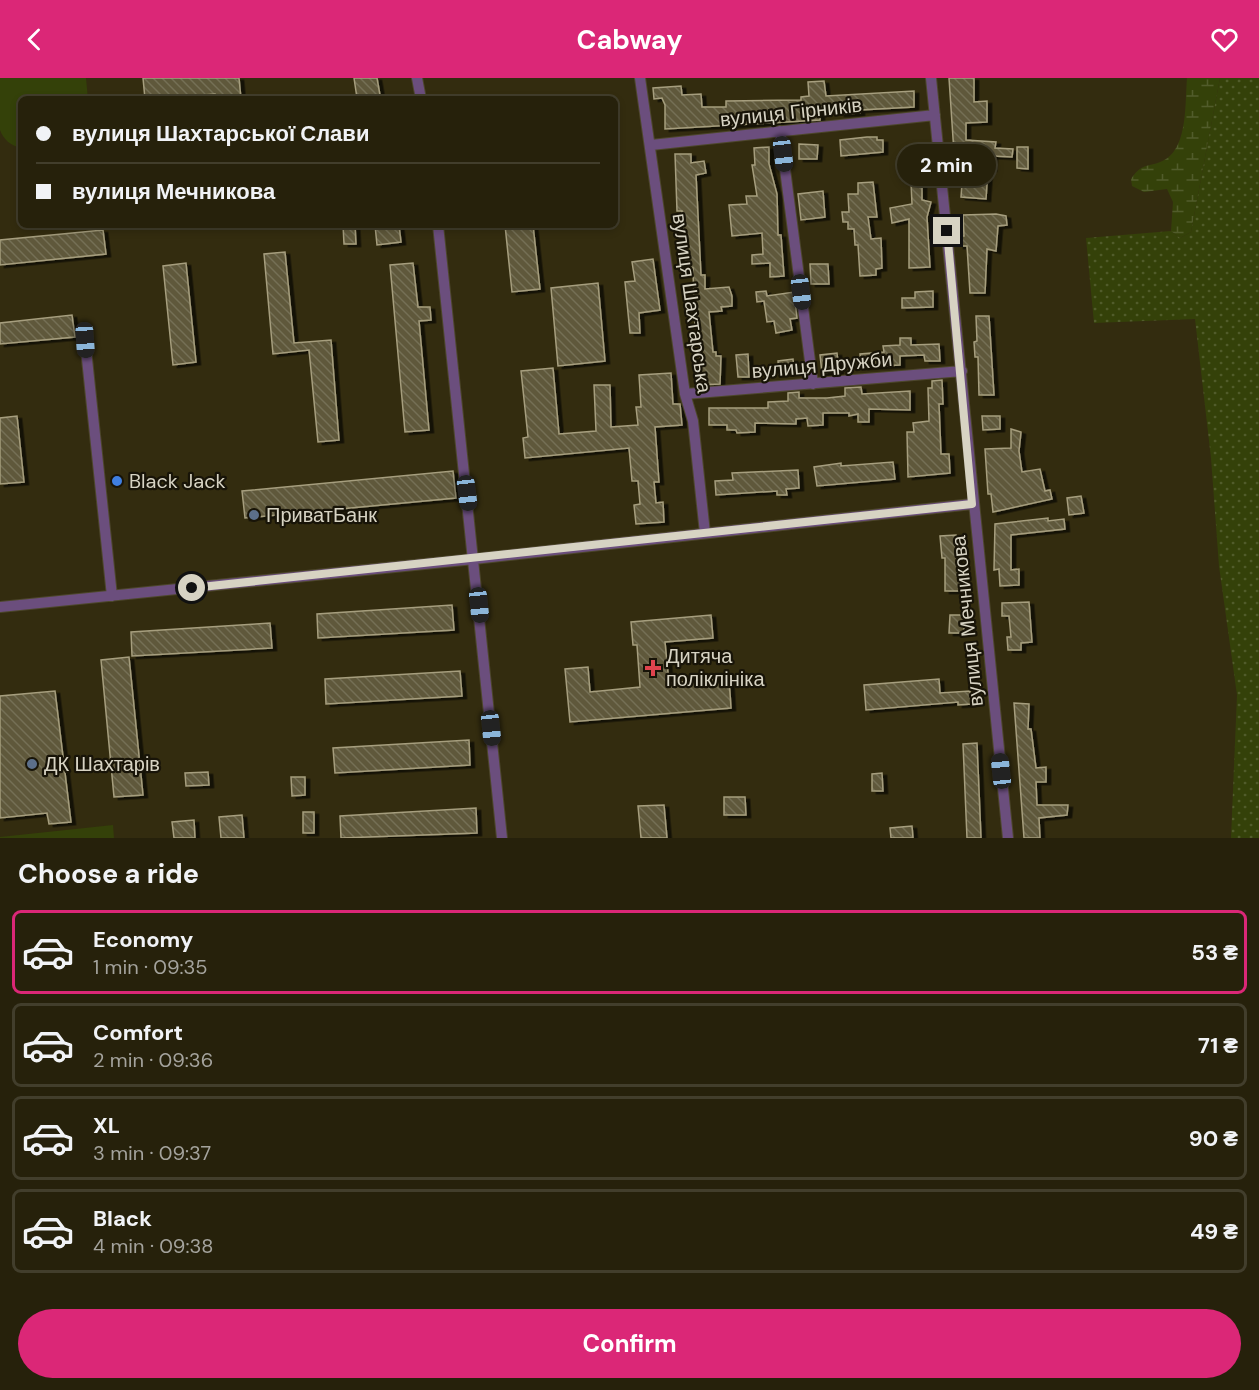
<!DOCTYPE html>
<html lang="en">
<head>
<meta charset="utf-8">
<style>
	:root { --surface:#26210b; --page:#322e19; --text:#f1f3f6; --muted:#a4a39d; --line:#423e2c; --accent:#db2777 }
	body { margin:0; font-family:"DM Sans",sans-serif; background:var(--page); color:var(--text); height:100vh; display:flex; flex-direction:column; font-size:22px; white-space:nowrap }
	* { box-sizing:border-box; margin:0 }
	p { font-size:20px; color:var(--muted) }
	.icon { flex:none; width:33px; height:33px; fill:none; stroke:currentColor; stroke-width:2; stroke-linecap:round; stroke-linejoin:round }
	.map { position:relative; height:760px; overflow:hidden }
	.panel { display:flex; flex-direction:column; background:var(--surface); flex:1 }
	.panel>* { flex:none }
	.guide { position:absolute; left:18px; top:18px; width:600px; height:132px; border-radius:9px; box-shadow:0 3px 9px #0003,0 0 0 2px var(--line); display:grid; align-content:center; height:132px; padding:0 18px; background:var(--surface) }
	.end { position:absolute; width:27px; height:27px; margin:-14px; border:8px solid #d7d3c3; background:#111; box-shadow:0 0 0 3px #111 }
	.from { border-radius:50% }
	.bubble { position:absolute; height:42px; border-radius:21px; background:var(--surface); box-shadow:0 3px 9px #0003,0 0 0 2px var(--line); font-size:20px; font-weight:700; line-height:42px; text-align:center }
	.car { position:absolute; width:18px; height:36px; margin:-18px -9px; border-radius:8px; box-shadow:0 0 4px 2px #0007; background:linear-gradient(#222 24%,#8ab4d8 0 40%,#222 0 76%,#8ab4d8 0 86%,#222 0) }
	.guide b { display:flex; align-items:center; gap:21px; height:57px; font-size:22px }
	.guide b+b { border-top:2px solid var(--line) }
	.guide i { width:15px; height:15px; background:var(--text) }
	ul { padding:0; list-style:none }
	li { display:flex; align-items:center; gap:18px; height:84px; margin:0 12px 9px; padding:0 6px; border:3px solid var(--line); border-radius:9px }
	li div { flex:1 }
	li b { display:block; font-size:22px }
	li em { font-style:normal; font-weight:700 }
	li.selected { border-color:var(--accent) }
	li>.icon { width:54px; height:54px; stroke-width:1.5 }
	h2 { padding:0 18px; font-size:27px; line-height:72px }
	.action { display:flex; gap:12px; margin-top:auto; padding:12px 18px }
	.action a { flex:1; height:69px; border-radius:36px; background:var(--accent); color:#fff; font-size:24px; font-weight:700; line-height:69px; text-align:center }
	header { display:flex; justify-content:space-between; align-items:center; height:78px; padding:0 18px; background:var(--accent); color:#fff; font-size:27px; font-weight:700 }
	.map>svg:first-child { display:block }
</style>
</head>
<body>
<header><svg class="icon" aria-label="back" viewBox="0 0 24 24"><path d="M15 5l-7 7 7 7"/></svg>Cabway<svg class="icon" aria-label="heart" viewBox="0 0 24 24"><path d="M12 20l-8-8c-3-5 5-10 8-4 3-6 11-1 8 4z"/></svg></header>
<div class="map">
<svg width="1259" height="760" viewBox="0 0 1259 760">
	<defs>
		<pattern id="wetland-marsh" width="20" height="14" patternUnits="userSpaceOnUse" patternTransform="scale(1.5)"><rect width="20" height="14" fill="#344109"/><path d="M1 5h8M5 5V1M11 12h8M15 12V8" fill="none" stroke="#515c2b"/></pattern>
		<pattern id="garden-dots" width="8" height="8" patternUnits="userSpaceOnUse" patternTransform="scale(1.5)"><rect width="8" height="8" fill="#344109"/><path d="M2 2h.1M6 6h.1" fill="none" stroke="#515c2b" stroke-width="1.8" stroke-linecap="round"/></pattern>
		<pattern id="building-back-hatch" width="6" height="6" patternUnits="userSpaceOnUse" patternTransform="scale(1.5)"><rect width="6" height="6" fill="#5f583a"/><path d="M-1 5l2 2M0 0l6 6M5-1l2 2" fill="none" stroke="#756f55"/></pattern>
		<filter id="shadow"><feDropShadow dx="4.5" dy="2.5" stdDeviation="0" flood-color="#0009"/></filter>
	</defs>
	<rect width="100%" height="100%" fill="#332c0f"/>
	<path fill="url(#wetland-marsh)" d="M 1187,0 L 1220,0 L 1191,154 L 1180,160 L 1171,153 L 1173,124 L 1167,111 L 1144,114 L 1132,108 L 1131,101 C 1144,82 1149,91 1166,81 C 1188,67 1185,23 1187,0 Z"/>
	<path fill="#344109" d="M 0,0 L 86,0 L 88,21 L 21,21 L 21,70 C 11,68 3,61 0,52 Z
		M 113,747 L 114,760 L 0,760 L 0,759 Z"/>
	<path fill="url(#garden-dots)" d="M 1220,0 L 1259,0 L 1259,760 L 1231,760 L 1237,617 L 1219,488 L 1211,380 L 1195,241 L 1094,245 L 1086,160 L 1171,153 L 1180,160 L 1191,154 Z"/>
	<path fill="url(#building-back-hatch)" stroke="#a69e7e" stroke-width="1.5" filter="url(#shadow)" d="M 143,0 L 239,0 L 241,21 L 215,21 L 215,16 L 145,21 Z
		M 354,0 L 377,0 L 380,17 L 357,20 Z
		M 949,0 L 974,0 L 974,24 L 987,23 L 987,44 L 966,45 L 966,62 L 996,64 L 995,70 L 1013,71 L 1012,79 L 993,78 L 992,91 L 988,91 L 986,121 L 961,119 L 963,92 L 954,75 Z
		M 824,3 L 826,18 L 914,13 L 914,29 L 860,32 L 860,35 L 840,36 L 840,29 L 820,29 L 820,42 L 665,51 L 665,27 L 662,20 L 654,21 L 653,10 L 681,8 L 682,17 L 701,16 L 702,29 L 726,29 L 726,23 L 801,22 L 801,19 L 809,18 L 808,4 Z
		M 867,59 L 877,59 L 877,62 L 883,62 L 883,74 L 841,78 L 840,62 Z
		M 799,66 L 818,67 L 817,81 L 799,81 Z
		M 769,69 L 769,86 L 777,116 L 778,157 L 781,157 L 784,198 L 770,199 L 770,185 L 752,186 L 752,177 L 763,176 L 762,155 L 732,158 L 729,127 L 747,126 L 746,118 L 757,118 L 752,87 L 755,87 L 754,70 Z
		M 1017,69 L 1028,69 L 1028,91 L 1017,90 Z
		M 675,76 L 691,76 L 691,85 L 704,83 L 706,95 L 696,97 L 701,197 L 705,197 L 705,211 L 729,209 L 732,218 L 732,228 L 721,229 L 722,233 L 709,234 L 713,274 L 716,274 L 716,278 L 721,278 L 720,306 L 699,307 L 700,281 L 698,247 L 695,247 L 694,234 L 693,190 L 686,190 L 682,133 L 677,133 Z
		M 873,104 L 877,139 L 868,139 L 871,161 L 881,160 L 882,190 L 876,191 L 876,197 L 860,198 L 858,167 L 855,167 L 854,151 L 848,151 L 848,144 L 843,144 L 842,134 L 849,134 L 848,116 L 858,116 L 858,105 Z
		M 922,104 L 922,122 L 931,124 L 927,139 L 930,189 L 909,190 L 909,141 L 892,145 L 890,130 L 912,126 L 911,105 Z
		M 823,113 L 825,139 L 801,142 L 798,116 Z
		M 996,136 L 1006,138 L 1007,147 L 998,148 L 996,173 L 987,171 L 985,215 L 970,215 L 967,168 L 959,168 L 959,158 L 964,158 L 963,137 Z
		M 343,147 L 355,147 L 356,166 L 344,166 Z
		M 375,147 L 399,147 L 401,164 L 377,167 Z
		M 505,147 L 533,147 L 540,211 L 512,214 Z
		M 103,152 L 106,176 L 0,187 L 0,162 Z
		M 285,174 L 294,265 L 331,262 L 339,362 L 318,364 L 309,272 L 273,276 L 264,176 Z
		M 653,181 L 660,232 L 639,235 L 640,255 L 630,255 L 625,204 L 635,203 L 632,184 Z
		M 186,185 L 196,284 L 173,287 L 163,188 Z
		M 413,185 L 418,229 L 430,229 L 431,242 L 419,243 L 429,352 L 405,354 L 390,187 Z
		M 810,186 L 828,186 L 829,206 L 811,206 Z
		M 598,205 L 605,283 L 558,288 L 551,210 Z
		M 766,213 L 767,218 L 794,214 L 797,240 L 790,241 L 792,252 L 776,255 L 774,243 L 767,244 L 764,223 L 757,224 L 756,214 Z
		M 933,213 L 933,229 L 902,230 L 902,220 L 915,220 L 915,214 Z
		M 72,237 L 75,259 L 0,266 L 0,245 Z
		M 976,238 L 989,238 L 994,317 L 979,317 L 978,279 L 975,279 L 974,264 L 977,263 Z
		M 900,260 L 911,260 L 911,267 L 939,266 L 940,283 L 925,283 L 924,277 L 900,278 L 900,287 L 861,289 L 860,276 L 884,274 L 883,268 L 900,267 Z
		M 837,275 L 839,293 L 822,295 L 820,277 Z
		M 748,276 L 749,299 L 738,299 L 736,277 Z
		M 793,281 L 794,294 L 779,296 L 778,283 Z
		M 553,290 L 559,356 L 596,353 L 594,307 L 610,307 L 611,349 L 638,347 L 636,329 L 641,329 L 639,297 L 671,295 L 673,326 L 680,326 L 682,347 L 655,349 L 659,404 L 654,404 L 656,425 L 663,424 L 664,444 L 636,446 L 634,427 L 640,426 L 638,403 L 632,403 L 629,370 L 525,380 L 523,360 L 528,359 L 521,293 Z
		M 942,302 L 943,326 L 939,326 L 941,376 L 949,376 L 950,395 L 908,399 L 907,354 L 914,354 L 913,345 L 929,343 L 928,310 L 932,310 L 932,303 Z
		M 861,309 L 862,316 L 910,313 L 910,332 L 869,331 L 869,344 L 858,344 L 858,336 L 849,338 L 849,335 L 823,335 L 823,347 L 808,348 L 807,340 L 796,341 L 796,346 L 755,345 L 755,354 L 737,355 L 736,352 L 727,352 L 727,347 L 709,347 L 709,330 L 768,330 L 768,324 L 788,323 L 788,315 L 799,314 L 799,320 L 827,320 L 845,318 L 845,310 Z
		M 17,338 L 24,404 L 0,406 L 0,340 Z
		M 982,338 L 1000,338 L 1000,351 L 983,352 Z
		M 1011,351 L 1021,354 L 1019,373 L 1022,394 L 1040,391 L 1045,413 L 1050,412 L 1052,421 L 993,434 L 991,416 L 988,416 L 985,371 L 1011,370 Z
		M 893,384 L 895,401 L 817,408 L 814,389 L 841,385 L 841,388 Z
		M 798,392 L 799,410 L 786,411 L 787,417 L 777,417 L 777,413 L 716,417 L 715,403 L 733,402 L 732,395 Z
		M 453,393 L 456,420 L 245,440 L 242,413 Z
		M 1081,418 L 1084,435 L 1069,437 L 1067,420 Z
		M 1048,440 L 1048,443 L 1064,441 L 1065,451 L 1011,457 L 1011,492 L 1019,491 L 1019,507 L 1000,508 L 999,491 L 994,492 L 995,446 Z
		M 956,457 L 960,513 L 945,513 L 945,480 L 942,480 L 940,458 Z
		M 1029,524 L 1032,564 L 1021,565 L 1021,572 L 1008,572 L 1007,559 L 1011,559 L 1009,538 L 1002,538 L 1002,525 Z
		M 452,527 L 454,552 L 318,560 L 317,536 Z
		M 711,537 L 713,560 L 665,564 L 669,605 L 729,600 L 731,630 L 570,644 L 565,591 L 588,589 L 590,614 L 640,609 L 637,567 L 633,567 L 631,544 Z
		M 950,537 L 964,537 L 964,555 L 949,555 Z
		M 270,545 L 272,570 L 132,578 L 131,554 Z
		M 129,579 L 143,717 L 114,719 L 101,582 Z
		M 460,593 L 462,618 L 326,626 L 325,601 Z
		M 939,601 L 940,615 L 970,613 L 971,626 L 958,627 L 958,624 L 866,632 L 864,607 Z
		M 55,613 L 71,744 L 49,746 L 47,735 L 0,740 L 0,618 Z
		M 1014,625 L 1029,626 L 1028,651 L 1031,651 L 1036,690 L 1046,689 L 1046,704 L 1036,704 L 1037,727 L 1068,727 L 1067,737 L 1039,740 L 1040,760 L 1024,760 Z
		M 469,662 L 470,687 L 335,695 L 333,670 Z
		M 977,665 L 981,760 L 967,760 L 963,666 Z
		M 208,694 L 209,707 L 186,708 L 185,695 Z
		M 882,695 L 883,713 L 872,713 L 872,696 Z
		M 291,699 L 305,699 L 305,717 L 292,718 Z
		M 724,719 L 745,719 L 746,737 L 724,737 Z
		M 664,727 L 667,760 L 641,760 L 638,728 Z
		M 476,730 L 477,755 L 341,760 L 340,738 Z
		M 303,734 L 314,734 L 314,755 L 303,755 Z
		M 242,737 L 244,760 L 221,760 L 219,739 Z
		M 194,742 L 195,760 L 174,760 L 172,744 Z
		M 912,748 L 913,760 L 891,760 L 890,750 Z"/>
	<g fill="none" stroke-linecap="round" stroke-linejoin="round">
		<g stroke="#4d472c" stroke-width="12">
			<path id="minor" d="M 417,0 L 421,21
				M 640,0 L 685,316 L 693,343 L 705,455
				M 931,0 L 1008,760
				M 780,53 L 813,306
				M 651,67 L 935,37
				M 438,147 L 502,760
				M 85,262 L 112,518
				M 685,316 L 962,293
				M 0,529 L 474,481 L 972,426"/>
		</g>
		<use href="#minor" stroke="#6b4e7d" stroke-width="10"/>
	</g>
	<g fill="none" stroke-linecap="round" stroke-linejoin="round">
		<path stroke="#d7d3c3" stroke-width="8" d="M 192,510 L 972,426 L 947,153"/>
	</g>
	<circle fill="#3f7fe0" stroke="#181408" stroke-width="2" cx="117" cy="403" r="6"/>
	<g fill="#5c6f8a" stroke="#181408" stroke-width="2">
		<circle cx="254" cy="437" r="6"/>
		<circle cx="32" cy="686" r="6"/>
	</g>
	<path fill="#e0444e" stroke="#181408" stroke-width="2" d="M650 581h6v6h6v6h-6v6h-6v-6h-6v-6h6z"/>
	<g text-anchor="middle" stroke-width="4.5" stroke-linejoin="round" paint-order="stroke">
		<g font-size="20" fill="#d7d3c3" stroke="#181408">
			<text transform="translate(791 34) rotate(-6)" y="7">вулиця Гірників</text>
			<text transform="translate(692 225) rotate(82)" y="7">вулиця Шахтарська</text>
			<text transform="translate(822 287) rotate(-5)" y="7">вулиця Дружби</text>
			<text transform="translate(967 543) rotate(-96)" y="7">вулиця Мечникова</text>
		</g>
		<g font-size="20" fill="#d7d3c3" stroke="#181408" text-anchor="start">
			<text x="129" y="410">Black Jack</text>
			<text x="266" y="444">ПриватБанк</text>
			<text x="666" y="585">Дитяча<tspan x="666" dy="23">поліклініка</tspan></text>
			<text x="44" y="693">ДК Шахтарів</text>
		</g>
	</g>
</svg>
<i class="end from" style="left:192px;top:510px"></i>
<i class="end" style="left:947px;top:153px"></i>
<div class="bubble" style="left:897px;top:66px;width:99px">2 min</div>
<i class="car" style="left:783px;top:76px;rotate:173deg"></i>
<i class="car" style="left:801px;top:214px;rotate:173deg"></i>
<i class="car" style="left:85px;top:262px;rotate:176deg"></i>
<i class="car" style="left:467px;top:415px;rotate:173deg"></i>
<i class="car" style="left:479px;top:527px;rotate:174deg"></i>
<i class="car" style="left:491px;top:650px;rotate:174deg"></i>
<i class="car" style="left:1001px;top:693px;rotate:354deg"></i>
<div class="guide">
<b><i class="from"></i>вулиця Шахтарської Слави</b>
<b><i></i>вулиця Мечникова</b>
</div>
</div>
<section class="panel">
<h2>Choose a ride</h2>
<ul>
<li class="selected"><svg class="icon" aria-label="car" viewBox="0 0 24 24"><path d="M5 17H2v-5l4-1 3-4h7l3 4 3 1v5h-3M9 17h6M6 11h13"/><circle cx="7" cy="17" r="2"/><circle cx="17" cy="17" r="2"/></svg><div><b>Economy</b><p>1 min · 09:35</p></div><em>53 ₴</em></li>
<li><svg class="icon" aria-label="car" viewBox="0 0 24 24"><path d="M5 17H2v-5l4-1 3-4h7l3 4 3 1v5h-3M9 17h6M6 11h13"/><circle cx="7" cy="17" r="2"/><circle cx="17" cy="17" r="2"/></svg><div><b>Comfort</b><p>2 min · 09:36</p></div><em>71 ₴</em></li>
<li><svg class="icon" aria-label="car" viewBox="0 0 24 24"><path d="M5 17H2v-5l4-1 3-4h7l3 4 3 1v5h-3M9 17h6M6 11h13"/><circle cx="7" cy="17" r="2"/><circle cx="17" cy="17" r="2"/></svg><div><b>XL</b><p>3 min · 09:37</p></div><em>90 ₴</em></li>
<li><svg class="icon" aria-label="car" viewBox="0 0 24 24"><path d="M5 17H2v-5l4-1 3-4h7l3 4 3 1v5h-3M9 17h6M6 11h13"/><circle cx="7" cy="17" r="2"/><circle cx="17" cy="17" r="2"/></svg><div><b>Black</b><p>4 min · 09:38</p></div><em>49 ₴</em></li>
</ul>
<div class="action"><a>Confirm</a></div>
</section>
</body>
</html>
